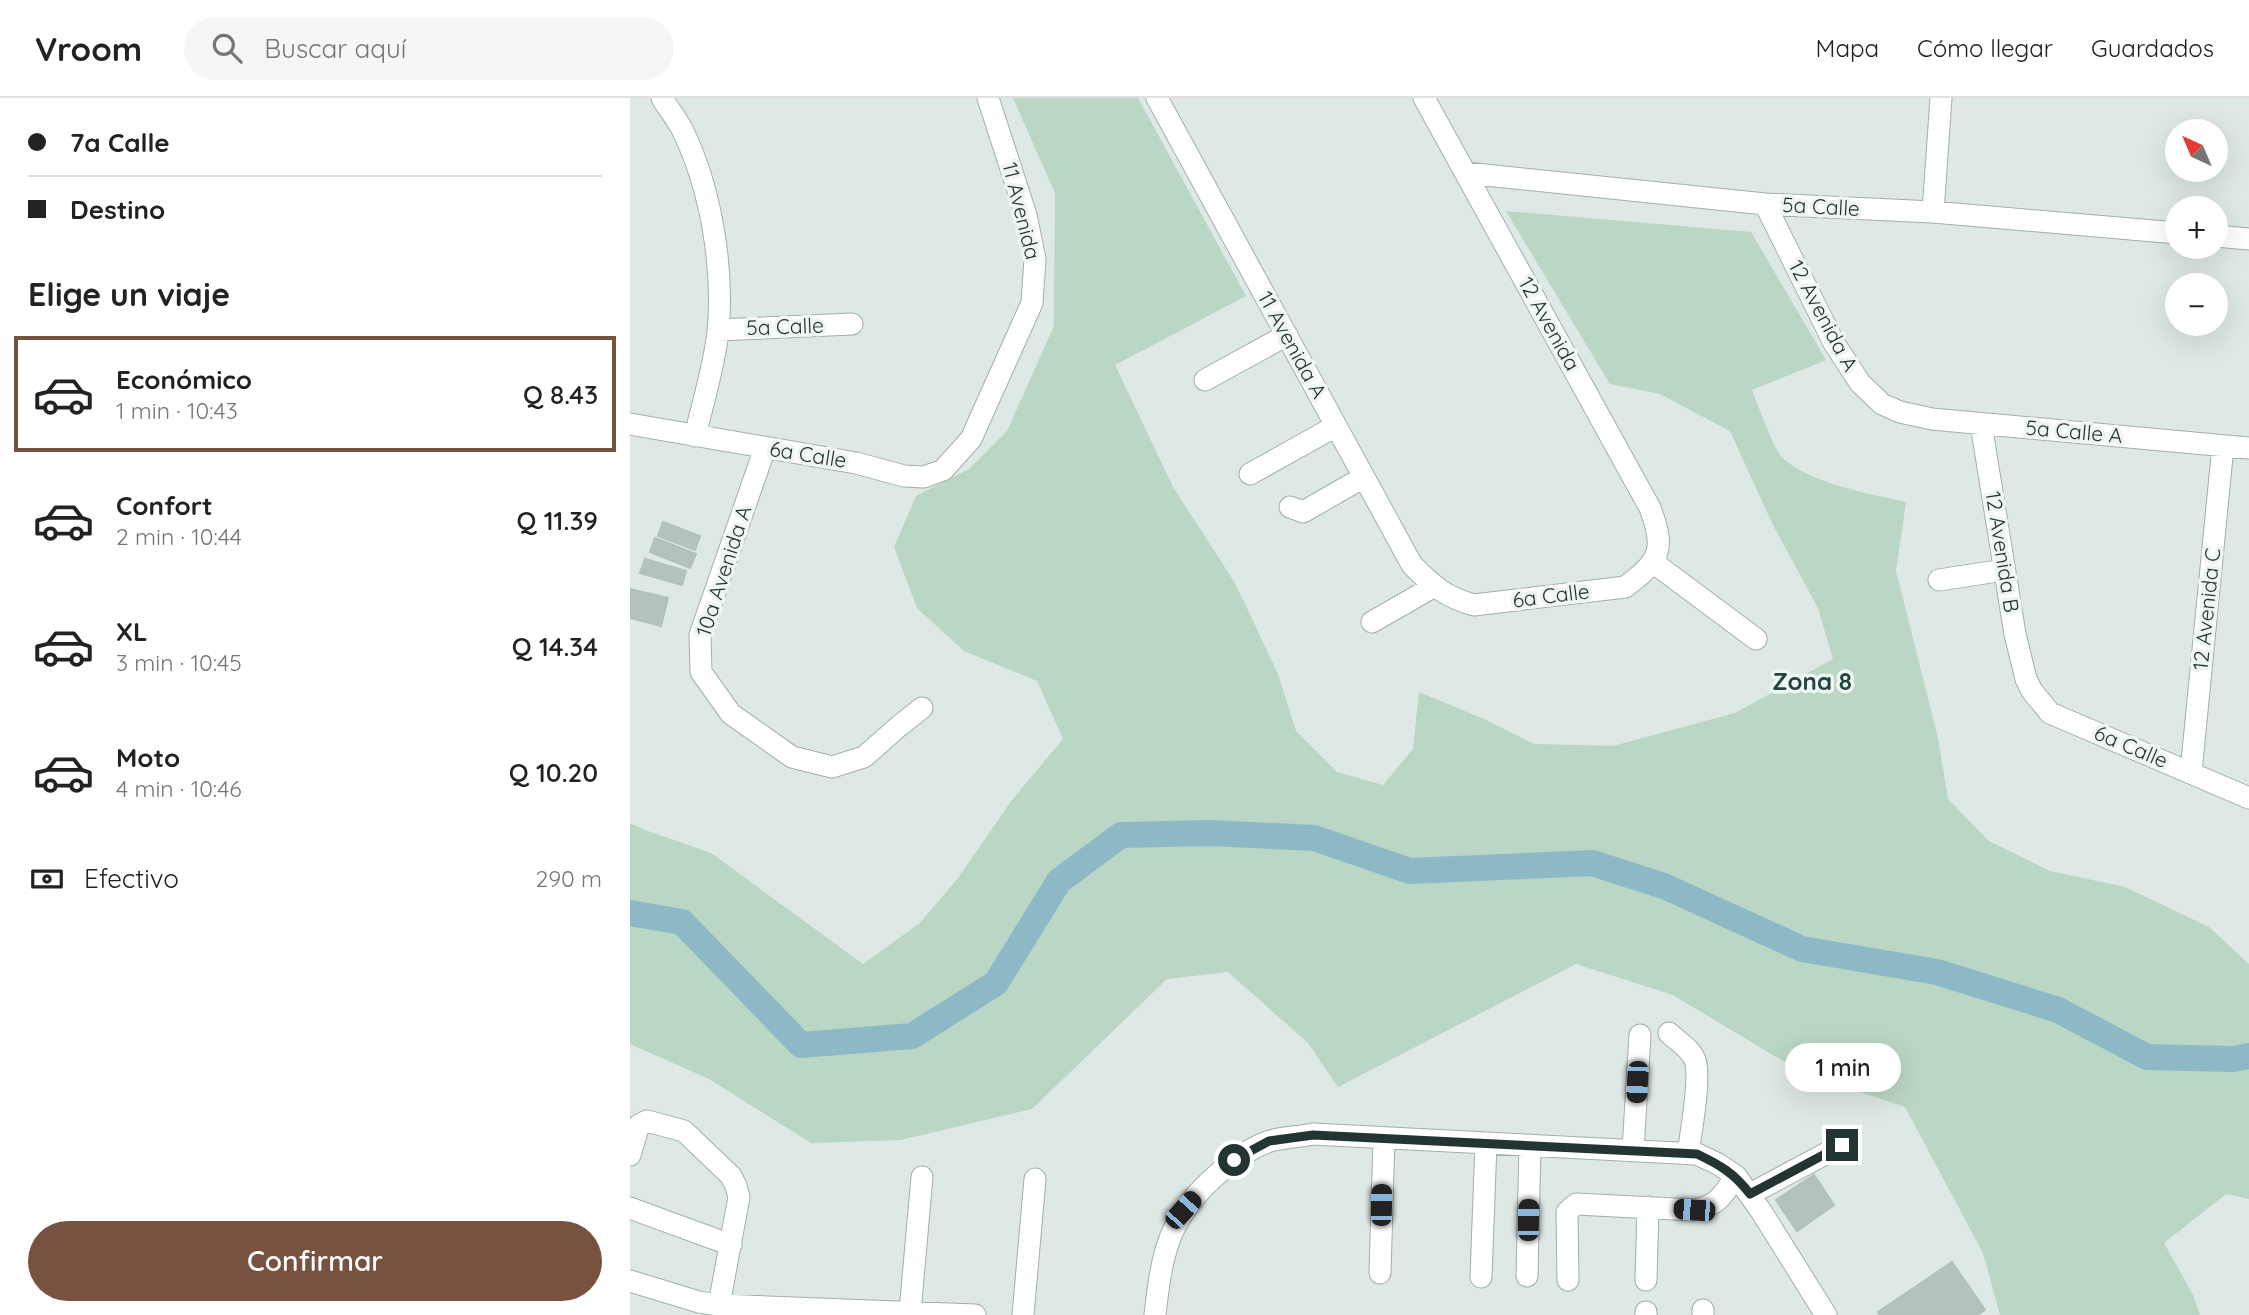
<!DOCTYPE html>
<html lang="es">
<head>
<meta charset="utf-8">
<style>
	:root { --surface:#fff; --page:#f6f6f6; --text:#222; --muted:#767676; --line:#e0e0e0; --accent:#775240 }
	body { margin:0; font-family:Quicksand,sans-serif; background:var(--page); color:var(--text); height:100vh; display:flex; flex-direction:column; font-size:26px; white-space:nowrap }
	* { box-sizing:border-box; margin:0 }
	p { font-size:23px; color:var(--muted) }
	.icon { flex:none; width:38px; height:38px; fill:none; stroke:currentColor; stroke-width:2; stroke-linecap:round; stroke-linejoin:round }
	.map { position:relative; flex:1; overflow:hidden }
	.drawer { display:flex; flex-direction:column; background:var(--surface); width:630px }
	.drawer>* { flex:none }
	.top-card { display:grid; align-content:center; height:154px; padding:0 28px; background:var(--surface) }
	.needle { width:46px; rotate:316deg }
	.controls { position:absolute; left:1535px; top:21px; display:grid; gap:14px }
	.controls a { display:grid; place-items:center; width:63px; height:63px; border-radius:50%; background:var(--surface); box-shadow:0 7px 28px #0002; font-size:35px }
	.end { position:absolute; width:32px; height:32px; margin:-16px; border:9px solid #223532; background:#fff; box-shadow:0 0 0 4px #fff }
	.from { border-radius:50% }
	.bubble { position:absolute; height:49px; border-radius:24px; background:var(--surface); box-shadow:0 7px 28px #0002; font-size:23px; font-weight:600; line-height:49px; text-align:center }
	.car { position:absolute; width:21px; height:42px; margin:-21px -10px; border-radius:9px; box-shadow:0 0 5px 2px #0007; background:linear-gradient(#222 24%,#8ab4d8 0 40%,#222 0 76%,#8ab4d8 0 86%,#222 0) }
	.top-card b { display:flex; align-items:center; gap:24px; height:66px; font-size:26px }
	.top-card b+b { border-top:2px solid var(--line) }
	.top-card i { width:18px; height:18px; background:var(--text) }
	ul { padding:0; list-style:none }
	li { display:flex; align-items:center; gap:21px; height:116px; margin:0 14px 10px; padding:0 14px; border:4px solid transparent; border-radius:0px }
	li div { flex:1 }
	li b { display:block; font-size:26px }
	li em { font-style:normal; font-weight:600 }
	li.on { border-color:var(--accent) }
	li>.icon { width:63px; height:63px; stroke-width:1.5 }
	h2 { padding:0 28px; font-size:32px; line-height:84px }
	.pay { display:flex; align-items:center; gap:18px; height:77px; padding:0 28px; font-size:26px }
	.pay p { margin-inline-start:auto }
	.primary-button { display:flex; gap:14px; margin-top:auto; padding:14px 28px }
	.primary-button a { flex:1; height:80px; border-radius:42px; background:var(--accent); color:#fff; font-size:28px; font-weight:600; line-height:80px; text-align:center }
	header { display:flex; align-items:center; gap:42px; box-sizing:border-box; height:98px; padding:0 35px; background:var(--surface); border-bottom:2px solid var(--line) }
	header strong { font-size:33px }
	nav { display:flex; gap:38px; margin-inline-start:auto; font-size:24px }
	.search { width:490px; height:63px; background:var(--page); display:flex; align-items:center; gap:18px; box-sizing:border-box; padding:0 24px; border-radius:38px; color:var(--muted); font-size:26px }
	main { display:flex; flex:1; min-height:0 }
	.map>svg:first-child { display:block }
</style>
</head>
<body>
<header>
<strong>Vroom</strong>
<div class="search"><svg class="icon" aria-label="search" viewBox="0 0 24 24"><circle cx="10" cy="10" r="6"/><path d="M15 15l6 6"/></svg>Buscar aquí</div>
<nav><a>Mapa</a><a>Cómo llegar</a><a>Guardados</a></nav>
</header>
<main>
<section class="drawer">
<div class="top-card">
<b><i class="from"></i>7a Calle</b>
<b><i></i>Destino</b>
</div>
<h2>Elige un viaje</h2>
<ul>
<li class="on"><svg class="icon" aria-label="car" viewBox="0 0 24 24"><path d="M5 17H2v-5l4-1 3-4h7l3 4 3 1v5h-3M9 17h6M6 11h13"/><circle cx="7" cy="17" r="2"/><circle cx="17" cy="17" r="2"/></svg><div><b>Económico</b><p>1 min · 10:43</p></div><em>Q 8.43</em></li>
<li><svg class="icon" aria-label="car" viewBox="0 0 24 24"><path d="M5 17H2v-5l4-1 3-4h7l3 4 3 1v5h-3M9 17h6M6 11h13"/><circle cx="7" cy="17" r="2"/><circle cx="17" cy="17" r="2"/></svg><div><b>Confort</b><p>2 min · 10:44</p></div><em>Q 11.39</em></li>
<li><svg class="icon" aria-label="car" viewBox="0 0 24 24"><path d="M5 17H2v-5l4-1 3-4h7l3 4 3 1v5h-3M9 17h6M6 11h13"/><circle cx="7" cy="17" r="2"/><circle cx="17" cy="17" r="2"/></svg><div><b>XL</b><p>3 min · 10:45</p></div><em>Q 14.34</em></li>
<li><svg class="icon" aria-label="car" viewBox="0 0 24 24"><path d="M5 17H2v-5l4-1 3-4h7l3 4 3 1v5h-3M9 17h6M6 11h13"/><circle cx="7" cy="17" r="2"/><circle cx="17" cy="17" r="2"/></svg><div><b>Moto</b><p>4 min · 10:46</p></div><em>Q 10.20</em></li>
</ul>
<div class="pay"><svg class="icon" aria-label="cash" viewBox="0 0 24 24"><path d="M3 7h18v10H3z"/><circle cx="12" cy="12" r="2"/></svg>Efectivo<p>290 m</p></div>
<div class="primary-button"><a>Confirmar</a></div>
</section>
<div class="map">
<svg width="1619" height="1217" viewBox="0 0 1619 1217">
	<rect width="100%" height="100%" fill="#dee8e4"/>
	<path fill="#bad6c4" d="M 383,0 L 508,0 L 616,198 L 485,267 L 543,389 L 605,485 L 648,576 L 666,633 L 707,674 L 753,687 L 783,651 L 789,594 L 854,621 L 904,646 L 983,648 L 1105,615 L 1203,561 L 1188,510 L 1142,425 L 1100,333 L 1030,296 L 980,286 L 876,113 L 1121,134 L 1196,262 L 1122,292 C 1127,305 1143,348 1150,357 C 1175,385 1241,396 1276,404 L 1266,473 L 1308,640 L 1318,701 L 1359,743 L 1420,773 L 1495,789 L 1579,829 L 1619,866 L 1619,1101 L 1596,1096 L 1534,1145 L 1563,1197 L 1570,1217 L 1370,1217 L 1353,1155 L 1275,1009 L 1173,975 L 1043,897 L 946,866 L 708,989 L 678,945 L 598,874 L 537,881 L 402,1011 L 271,1042 L 181,1045 L 79,981 L 0,946 L 0,725 L 15,732 L 81,755 L 233,866 L 290,825 L 328,780 L 382,702 L 433,641 L 407,583 L 334,553 L 287,510 L 264,449 L 286,398 L 339,371 L 377,333 L 424,228 L 425,95 Z"/>
	<g fill="none" stroke-linecap="round" stroke-linejoin="round">
		<path stroke="#8db9c6" stroke-width="26" d="M 0,815 L 52,824 L 171,947 L 282,938 L 366,885 L 429,783 L 491,737 L 580,735 L 684,740 L 780,773 L 962,765 L 1034,788 L 1172,851 L 1307,874 L 1428,912 L 1517,959 L 1603,961 L 1619,958"/>
	</g>
	<path fill="#b4c2bd" stroke="#b2c0bb" stroke-width="2" d="M 33,424 L 70,438 L 65,452 L 28,438 Z
		M 25,440 L 66,456 L 60,470 L 20,454 Z
		M 15,461 L 56,473 L 52,487 L 10,475 Z
		M 0,491 L 38,500 L 31,528 L 0,520 Z
		M 1184,1077 L 1204,1107 L 1167,1133 L 1146,1102 Z
		M 1322,1164 L 1355,1212 L 1347,1217 L 1250,1217 L 1248,1214 Z"/>
	<g fill="none" stroke-linecap="round" stroke-linejoin="round">
		<g stroke="#a2afab" stroke-width="23">
			<path id="minor" d="M 32,0 C 38,10 46,20 52,31 C 81,90 94,169 88,234 C 84,269 73,304 65,338
				M 527,0 L 782,467 C 803,488 815,499 844,507 L 995,489 C 1030,463 1036,452 1020,410 L 794,0
				M 836,75 L 1135,106 L 1303,114 L 1547,135
				M 1135,106 L 1204,245 L 1230,285 L 1252,306 L 1270,314 L 1302,321 L 1619,350
				M 1303,114 L 1311,0
				M 1586,138 L 1619,141
				M 88,232 L 222,226
				M 575,282 L 657,237
				M 0,326 L 226,365 L 274,378 L 294,379 L 313,372 L 341,341 L 402,205 L 405,161 L 396,117 L 358,0
				M 1351,326 L 1385,536 L 1396,581 L 1402,593 L 1420,615 L 1619,700
				M 135,350 L 70,537 L 71,574 L 101,616 L 162,659 L 202,669 L 234,659 L 268,629 L 292,610
				M 620,376 L 706,328
				M 660,409 L 673,414 L 734,379
				M 1024,465 L 1126,541
				M 1309,482 L 1374,472
				M 742,524 L 803,489
				M 1561,674 L 1593,348
				M 1039,935 C 1047,943 1061,951 1065,962 C 1071,979 1061,1035 1058,1055
				M 1003,1052 L 1010,937
				M 0,1057 L 9,1027 L 17,1023 L 54,1033 L 101,1078 L 106,1088 L 109,1099 L 89,1207
				M 1120,1096 L 1212,1047
				M 0,1110 L 101,1147
				M 750,1175 L 754,1040
				M 897,1178 L 900,1047
				M 851,1179 L 856,1045
				M 938,1182 L 937,1114 L 946,1106 L 1064,1112 C 1088,1108 1093,1097 1106,1078
				M 1016,1182 L 1018,1109
				M 0,1183 L 69,1204 L 89,1207 L 345,1217
				M 280,1214 L 292,1079
				M 393,1217 L 405,1081
				M 525,1217 C 532,1153 539,1117 590,1074 C 604,1062 622,1049 640,1043 C 653,1039 669,1039 683,1036 L 1067,1056 L 1088,1066 L 1106,1078 L 1131,1113 L 1196,1217
				M 1016,1217 L 1016,1214
				M 1073,1217 L 1073,1212"/>
		</g>
		<use href="#minor" stroke="#fff" stroke-width="21"/>
	</g>
	<g fill="none" stroke-linecap="round" stroke-linejoin="round">
		<path stroke="#223532" stroke-width="9" d="M 604,1062 L 639,1043 L 683,1037 L 1067,1056 C 1090,1067 1104,1075 1120,1096 L 1212,1047"/>
	</g>
	<g text-anchor="middle" stroke-width="7" stroke-linejoin="round" paint-order="stroke">
		<g font-size="21" fill="#223532" stroke="#eef5f2">
			<text transform="translate(1191 109) rotate(3)" y="7">5a Calle</text>
			<text transform="translate(391 113) rotate(76)" y="7">11 Avenida</text>
			<text transform="translate(1193 218) rotate(62)" y="7">12 Avenida A</text>
			<text transform="translate(919 226) rotate(61)" y="7">12 Avenida</text>
			<text transform="translate(155 229) rotate(-2)" y="7">5a Calle</text>
			<text transform="translate(662 247) rotate(61)" y="7">11 Avenida A</text>
			<text transform="translate(1444 334) rotate(5)" y="7">5a Calle A</text>
			<text transform="translate(178 357) rotate(9)" y="7">6a Calle</text>
			<text transform="translate(1372 454) rotate(81)" y="7">12 Avenida B</text>
			<text transform="translate(94 473) rotate(-72)" y="7">10a Avenida A</text>
			<text transform="translate(921 498) rotate(-7)" y="7">6a Calle</text>
			<text transform="translate(1577 511) rotate(-84)" y="7">12 Avenida C</text>
			<text transform="translate(1501 649) rotate(23)" y="7">6a Calle</text>
		</g>
		<g font-size="24" font-weight="bold" fill="#21443f" stroke="#eef5f2">
			<text x="1182" y="592">Zona 8</text>
		</g>
	</g>
</svg>
<div class="controls">
<a><svg class="needle" viewBox="-14 -14 28 28"><path d="M0-13l5 13h-10z" fill="#e53935"/><path d="M0 13l5-13h-10z" fill="#767676"/></svg></a>
<a>+</a>
<a>−</a>
</div>
<i class="end from" style="left:604px;top:1062px"></i>
<i class="end" style="left:1212px;top:1047px"></i>
<div class="bubble" style="left:1155px;top:945px;width:116px">1 min</div>
<i class="car" style="left:1007px;top:984px;rotate:183deg"></i>
<i class="car" style="left:751px;top:1107px;rotate:1deg"></i>
<i class="car" style="left:553px;top:1112px;rotate:42deg"></i>
<i class="car" style="left:1064px;top:1112px;rotate:274deg"></i>
<i class="car" style="left:898px;top:1122px;rotate:1deg"></i>
</div>
</main>
</body>
</html>
